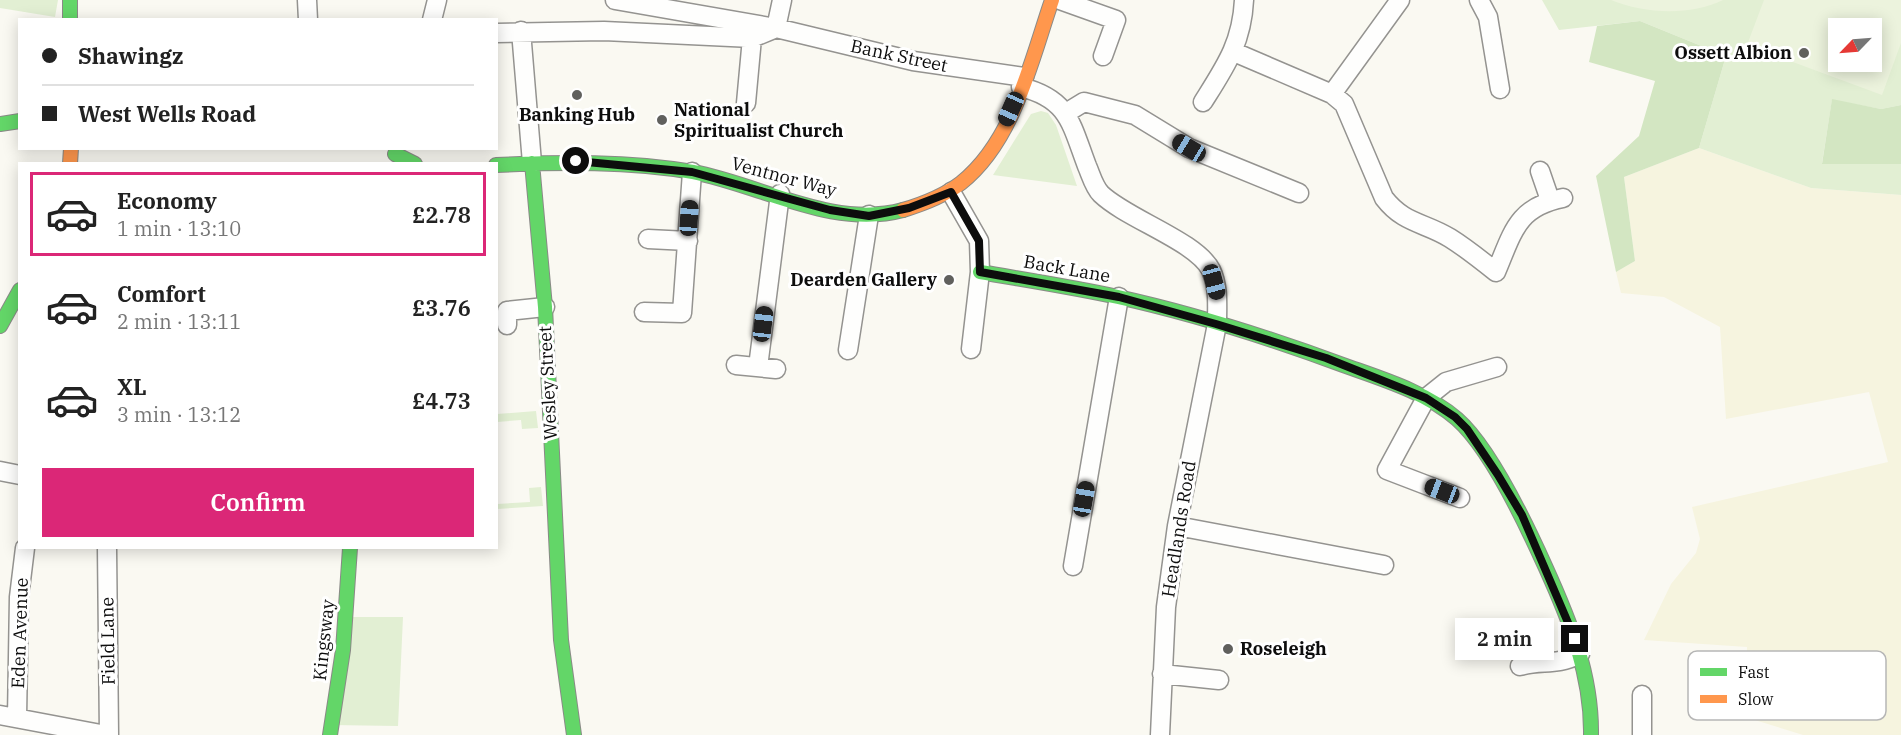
<!DOCTYPE html>
<html lang="en">
<head>
<meta charset="utf-8">
<style>
	:root { --surface:#fff; --page:#f6f6f6; --text:#222; --muted:#767676; --line:#e0e0e0; --accent:#db2777 }
	body { margin:0; font-family:"IBM Plex Serif",serif; background:var(--page); color:var(--text); height:100vh; display:flex; flex-direction:column; font-size:22px; white-space:nowrap }
	* { box-sizing:border-box; margin:0 }
	p { font-size:20px; color:var(--muted) }
	.icon { flex:none; width:33px; height:33px; fill:none; stroke:currentColor; stroke-width:2; stroke-linecap:round; stroke-linejoin:round }
	.map { position:relative; flex:1; overflow:hidden }
	.side { position:absolute; left:18px; top:162px; width:480px; height:387px; display:flex; flex-direction:column; background:var(--surface); border-radius:0px; box-shadow:0 3px 15px #0003 }
	.side>* { flex:none }
	.hud { position:absolute; left:18px; top:18px; width:480px; height:132px; border-radius:0px; box-shadow:0 3px 15px #0003; display:grid; align-content:center; height:132px; padding:0 24px; background:var(--surface) }
	.needle { width:39px; rotate:245deg }
	.buttons { position:absolute; left:1828px; top:18px; display:grid; gap:12px }
	.buttons a { display:grid; place-items:center; width:54px; height:54px; border-radius:0px; background:var(--surface); box-shadow:0 3px 15px #0003; font-size:30px }
	.end { position:absolute; width:27px; height:27px; margin:-14px; border:8px solid #0d0d0d; background:#fff; box-shadow:0 0 0 3px #fff }
	.from { border-radius:50% }
	.bubble { position:absolute; height:42px; border-radius:0px; background:var(--surface); box-shadow:0 3px 15px #0003; font-size:20px; font-weight:600; line-height:42px; text-align:center }
	.car { position:absolute; width:18px; height:36px; margin:-18px -9px; border-radius:8px; box-shadow:0 0 4px 2px #0007; background:linear-gradient(#222 24%,#8ab4d8 0 40%,#222 0 76%,#8ab4d8 0 86%,#222 0) }
	.hud b { display:flex; align-items:center; gap:21px; height:57px; font-size:22px }
	.hud b+b { border-top:2px solid var(--line) }
	.hud i { width:15px; height:15px; background:var(--text) }
	ul { padding:10px 0 0; list-style:none }
	li { display:flex; align-items:center; gap:18px; height:84px; margin:0 12px 9px; padding:0 12px; border:3px solid transparent; border-radius:0px }
	li div { flex:1 }
	li b { display:block; font-size:22px }
	li em { font-style:normal; font-weight:600 }
	li.current { border-color:var(--accent) }
	li>.icon { width:54px; height:54px; stroke-width:1.5 }
	.cta { display:flex; gap:12px; margin-top:auto; padding:12px 24px }
	.cta a { flex:1; height:69px; border-radius:0px; background:var(--accent); color:#fff; font-size:24px; font-weight:600; line-height:69px; text-align:center }
	.map>svg:first-child { display:block }
</style>
</head>
<body>
<div class="map">
<svg width="1901" height="735" viewBox="0 0 1901 735">
	<rect width="100%" height="100%" fill="#faf9f2"/>
	<path fill="#f6f4df" d="M 1699,148 L 1811,188 L 1901,195 L 1901,735 L 1803,735 L 1745,717 L 1747,647 L 1644,640 L 1671,584 L 1696,553 L 1700,539 L 1692,507 L 1888,462 L 1869,392 L 1726,419 L 1720,327 L 1664,297 L 1621,293 L 1616,272 L 1635,261 L 1624,177 Z"/>
	<path fill="#e2efd3" fill-rule="evenodd" d="M 0,0 L 58,0 L 55,17 L 0,8 Z
		M 1542,0 L 1901,0 L 1901,105 L 1881,109 L 1832,100 L 1822,163 L 1901,164 L 1901,195 L 1811,188 L 1699,148 L 1726,56 L 1640,21 L 1559,30 ZM 1839,28 L 1872,28 L 1872,62 L 1839,62 Z
		M 1041,111 L 1048,113 L 1056,125 L 1077,186 L 993,175 L 1031,114 Z
		M 536,411 L 538,428 L 522,429 L 521,420 L 497,422 L 497,414 Z
		M 541,487 L 543,506 L 497,509 L 497,504 L 530,502 L 529,488 Z
		M 347,617 L 403,617 L 398,726 L 331,725 Z"/>
	<path fill="#d3e6c2" d="M 1640,21 L 1726,56 L 1699,148 L 1624,177 L 1635,261 L 1616,272 L 1596,176 L 1639,136 L 1655,81 L 1589,62 L 1597,26 Z
		M 1832,99 L 1881,109 L 1901,105 L 1901,164 L 1822,164 Z"/>
	<path fill="#ecf3dd" fill-rule="evenodd" d="M 1611,0 L 1723,0 C 1690,16 1645,14 1611,0 Z
		M 1764,0 L 1901,0 L 1901,43 L 1882,95 L 1747,45 ZM 1872,28 L 1872,62 L 1839,62 L 1839,28 Z"/>
	<g fill="none" stroke-linecap="round" stroke-linejoin="round">
		<g stroke="#949390" stroke-width="21">
			<path id="street" d="M 307,0 L 308,20
				M 615,0 L 776,28 L 913,61 L 1024,77
				M 1060,0 L 1116,20 L 1103,56
				M 1479,0 L 1488,17 L 1500,89
				M 432,20 L 437,0
				M 776,28 L 782,0
				M 521,31 L 532,163
				M 496,33 L 604,31 L 752,38 L 774,29
				M 1234,52 L 1332,94 L 1344,104 L 1384,198 C 1404,224 1424,222 1450,238 C 1466,248 1481,260 1496,272 C 1513,232 1517,207 1563,198
				M 1021,87 C 1069,99 1071,124 1087,166 C 1091,175 1094,187 1101,194 C 1127,219 1196,241 1211,270 C 1219,287 1217,306 1217,324 L 1177,526 L 1166,607 L 1160,735
				M 1332,94 L 1400,0
				M 1203,102 C 1225,67 1242,43 1244,0
				M 746,103 L 752,38
				M 1066,113 L 1084,102 L 1135,115 L 1189,148 L 1299,193
				M 1540,171 L 1550,200
				M 951,192 L 979,241 L 980,272 L 971,349
				M 648,239 L 688,241
				M 644,312 L 682,313 L 692,172
				M 507,325 L 507,311 L 545,307
				M 848,350 L 869,215
				M 736,365 L 776,369
				M 758,367 L 780,194
				M 0,471 L 20,475
				M 1460,498 L 1387,470 L 1426,398 L 1446,382 L 1497,367
				M 1177,526 L 1384,565
				M 107,548 L 109,735
				M 1073,566 L 1119,297
				M 1520,666 C 1543,659 1554,667 1580,654
				M 1162,674 L 1219,680
				M 1642,695 L 1642,735
				M 0,715 L 106,735
				M 17,718 L 19,597 L 25,548"/>
		</g>
		<g stroke="#8a8a87" stroke-width="16">
			<path id="fast" d="M 70,0 L 70,20
				M 0,124 L 20,121
				M 395,154 L 415,164
				M 532,163 L 545,307 L 561,640 L 574,735
				M 496,165 C 562,162 628,161 693,172 C 761,185 833,229 903,210
				M 980,272 C 1026,280 1072,287 1118,297 C 1195,314 1270,338 1343,365 C 1382,379 1426,392 1457,419 C 1490,448 1527,526 1545,566 C 1570,621 1592,675 1591,735
				M 0,326 L 20,290
				M 330,735 L 343,650 L 350,548"/>
		</g>
		<g stroke="#8a8a87" stroke-width="16">
			<path id="slow" d="M 70,164 L 71,148
				M 903,210 C 923,204 944,196 961,183 C 1014,141 1031,61 1052,0"/>
		</g>
		<use href="#street" stroke="#fefefd" stroke-width="18"/>
		<use href="#fast" stroke="#63d668" stroke-width="14"/>
		<use href="#slow" stroke="#ff974d" stroke-width="14"/>
	</g>
	<g fill="none" stroke-linecap="round" stroke-linejoin="round">
		<path stroke="#0d0d0d" stroke-width="8" d="M 576,161 L 692,172 L 830,210 L 869,216 L 909,208 L 951,192 L 979,241 L 980,272 L 1119,297 L 1216,324 L 1326,358 L 1426,398 L 1455,417 L 1467,429 L 1498,475 L 1522,515 L 1575,639"/>
	</g>
	<g fill="#60605d" stroke="#fff" stroke-width="2">
		<circle cx="1804" cy="53" r="6"/>
		<circle cx="577" cy="95" r="6"/>
		<circle cx="662" cy="120" r="6"/>
		<circle cx="949" cy="280" r="6"/>
		<circle cx="1228" cy="649" r="6"/>
	</g>
	<g text-anchor="middle" stroke-width="6" stroke-linejoin="round" paint-order="stroke">
		<g font-size="18" font-weight="bold" fill="#0d0d0d" stroke="#fff" text-anchor="end">
			<text x="1792" y="59">Ossett Albion</text>
			<text x="674" y="116" text-anchor="start">National<tspan x="674" dy="21">Spiritualist Church</tspan></text>
			<text x="577" y="121" text-anchor="middle">Banking Hub</text>
			<text x="937" y="286">Dearden Gallery</text>
			<text x="1240" y="655" text-anchor="start">Roseleigh</text>
		</g>
		<g font-size="18" fill="#0d0d0d" stroke="#fff">
			<text transform="translate(899 56) rotate(12)" y="6">Bank Street</text>
			<text transform="translate(784 177) rotate(15)" y="6">Ventnor Way</text>
			<text transform="translate(1067 269) rotate(10)" y="6">Back Lane</text>
			<text transform="translate(548 383) rotate(-93)" y="6">Wesley Street</text>
			<text transform="translate(1179 529) rotate(-81)" y="6">Headlands Road</text>
			<text transform="translate(20 633) rotate(-88)" y="6">Eden Avenue</text>
			<text transform="translate(324 640) rotate(-84)" y="6">Kingsway</text>
			<text transform="translate(108 641) rotate(-91)" y="6">Field Lane</text>
		</g>
	</g>
	<rect x="1688" y="651" width="198" height="69" rx="9" fill="#fff" stroke="#b6b6b6" stroke-width="1.5"/>
	<rect x="1700" y="668" width="27" height="8" fill="#63d668"/>
	<rect x="1700" y="695" width="27" height="8" fill="#ff974d"/>
	<g font-size="16" fill="#0d0d0d">
		<text x="1738" y="678">Fast</text>
		<text x="1738" y="705">Slow</text>
	</g>
</svg>
<div class="buttons">
<a><svg class="needle" viewBox="-14 -14 28 28"><path d="M0-13l5 13h-10z" fill="#e53935"/><path d="M0 13l5-13h-10z" fill="#767676"/></svg></a>
</div>
<i class="end from" style="left:576px;top:161px"></i>
<i class="end" style="left:1575px;top:639px"></i>
<div class="bubble" style="left:1455px;top:618px;width:99px">2 min</div>
<i class="car" style="left:1011px;top:109px;rotate:204deg"></i>
<i class="car" style="left:1189px;top:148px;rotate:301deg"></i>
<i class="car" style="left:689px;top:218px;rotate:4deg"></i>
<i class="car" style="left:1214px;top:282px;rotate:165deg"></i>
<i class="car" style="left:763px;top:324px;rotate:7deg"></i>
<i class="car" style="left:1442px;top:491px;rotate:291deg"></i>
<i class="car" style="left:1084px;top:499px;rotate:10deg"></i>
<div class="hud">
<b><i class="from"></i>Shawingz</b>
<b><i></i>West Wells Road</b>
</div>
<section class="side">
<ul>
<li class="current"><svg class="icon" aria-label="car" viewBox="0 0 24 24"><path d="M5 17H2v-5l4-1 3-4h7l3 4 3 1v5h-3M9 17h6M6 11h13"/><circle cx="7" cy="17" r="2"/><circle cx="17" cy="17" r="2"/></svg><div><b>Economy</b><p>1 min · 13:10</p></div><em>£2.78</em></li>
<li><svg class="icon" aria-label="car" viewBox="0 0 24 24"><path d="M5 17H2v-5l4-1 3-4h7l3 4 3 1v5h-3M9 17h6M6 11h13"/><circle cx="7" cy="17" r="2"/><circle cx="17" cy="17" r="2"/></svg><div><b>Comfort</b><p>2 min · 13:11</p></div><em>£3.76</em></li>
<li><svg class="icon" aria-label="car" viewBox="0 0 24 24"><path d="M5 17H2v-5l4-1 3-4h7l3 4 3 1v5h-3M9 17h6M6 11h13"/><circle cx="7" cy="17" r="2"/><circle cx="17" cy="17" r="2"/></svg><div><b>XL</b><p>3 min · 13:12</p></div><em>£4.73</em></li>
</ul>
<div class="cta"><a>Confirm</a></div>
</section>
</div>
</body>
</html>
